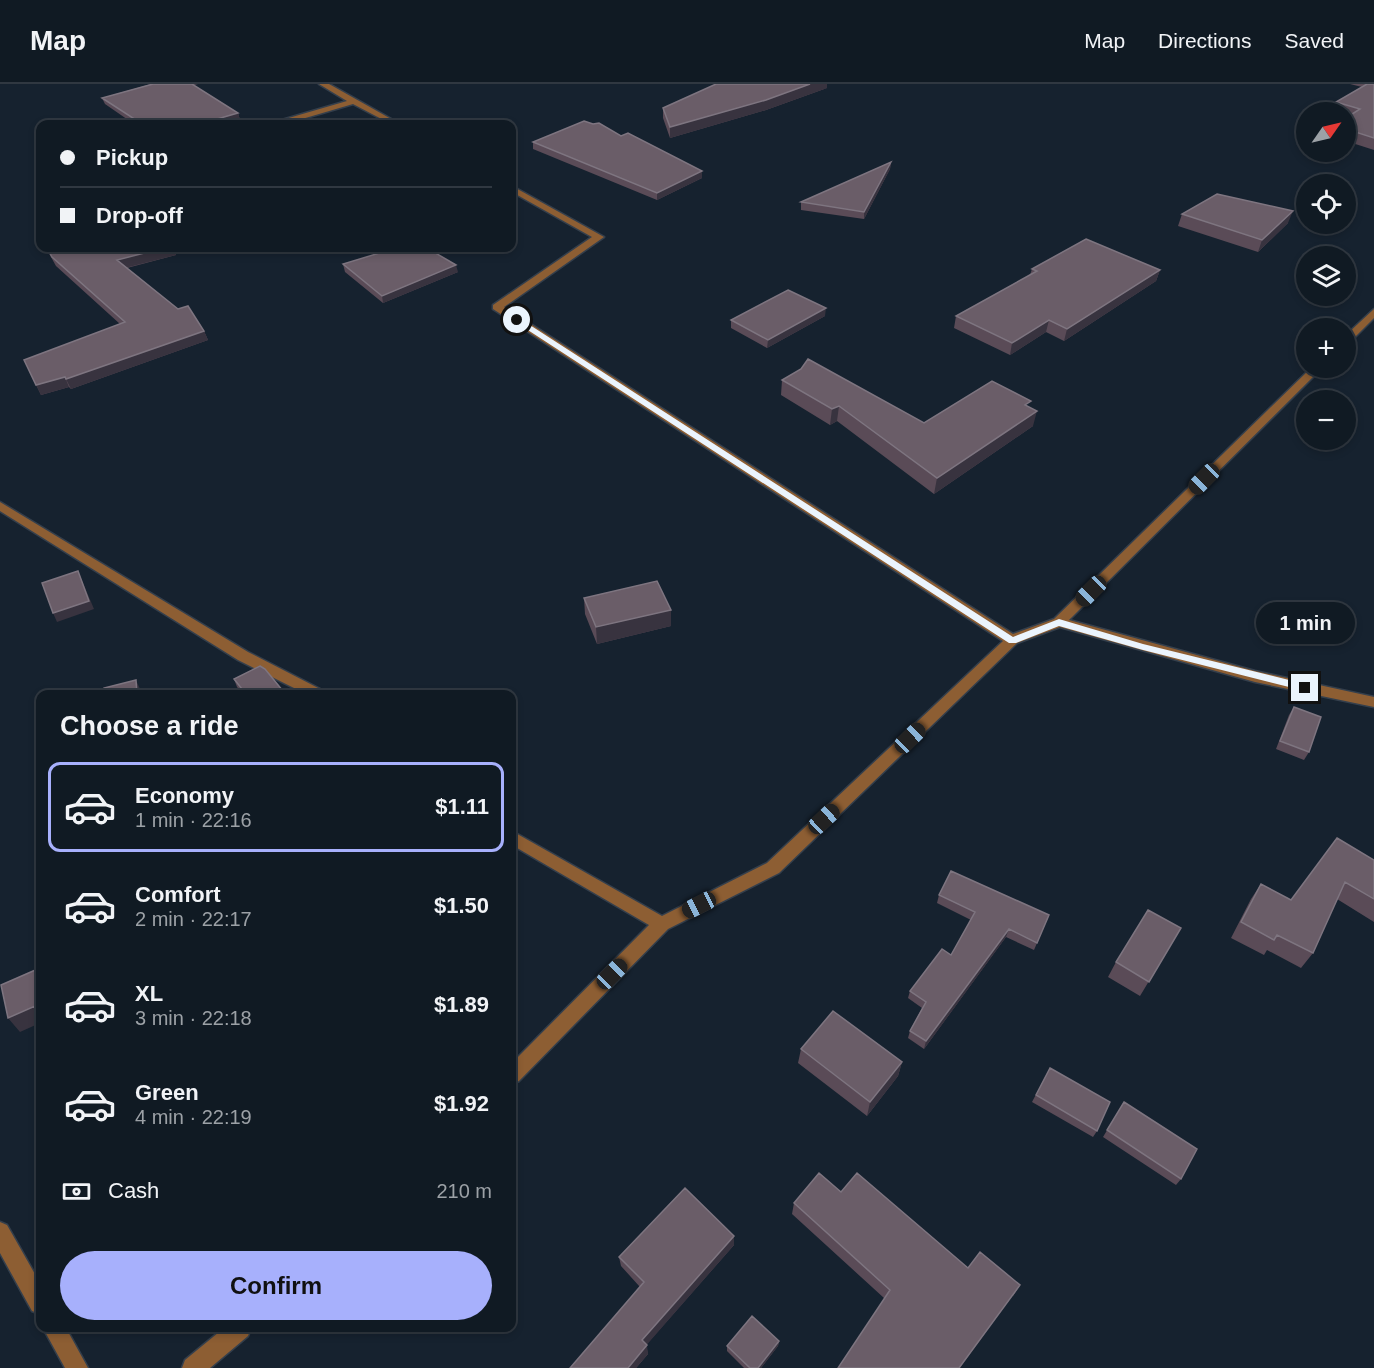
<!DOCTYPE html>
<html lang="en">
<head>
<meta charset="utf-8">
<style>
	:root { --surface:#101a23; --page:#19232b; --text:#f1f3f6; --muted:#9ca1a6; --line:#303841; --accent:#a7b0fc }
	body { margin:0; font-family:Helvetica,sans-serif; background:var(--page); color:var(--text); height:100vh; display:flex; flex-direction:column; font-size:22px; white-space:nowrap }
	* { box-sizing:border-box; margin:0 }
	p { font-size:20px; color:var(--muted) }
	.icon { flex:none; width:33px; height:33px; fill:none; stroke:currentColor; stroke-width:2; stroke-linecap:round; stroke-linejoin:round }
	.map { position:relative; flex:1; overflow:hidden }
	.sheet { position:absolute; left:36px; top:606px; width:480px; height:642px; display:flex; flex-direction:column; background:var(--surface); border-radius:12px; box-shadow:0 3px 9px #0003,0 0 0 2px var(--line) }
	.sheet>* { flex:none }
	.hud { position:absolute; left:36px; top:36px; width:480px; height:132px; border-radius:12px; box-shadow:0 3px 9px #0003,0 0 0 2px var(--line); display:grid; align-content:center; height:132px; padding:0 24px; background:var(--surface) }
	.needle { width:39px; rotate:56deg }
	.controls { position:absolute; left:1296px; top:18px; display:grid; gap:12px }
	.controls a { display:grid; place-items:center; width:60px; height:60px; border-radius:50%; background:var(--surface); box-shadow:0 3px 9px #0003,0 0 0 2px var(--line); font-size:30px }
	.end { position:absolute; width:27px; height:27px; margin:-14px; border:8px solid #ebf4fd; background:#111; box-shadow:0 0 0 3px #111 }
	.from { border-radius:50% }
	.bubble { position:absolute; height:42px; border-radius:21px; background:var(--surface); box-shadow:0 3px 9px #0003,0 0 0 2px var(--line); font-size:20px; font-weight:700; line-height:42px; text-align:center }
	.car { position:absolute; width:18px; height:36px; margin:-18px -9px; border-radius:8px; box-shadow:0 0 4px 2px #0007; background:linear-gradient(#222 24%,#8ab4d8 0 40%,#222 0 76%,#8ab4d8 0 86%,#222 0) }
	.hud b { display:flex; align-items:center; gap:21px; height:57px; font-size:22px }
	.hud b+b { border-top:2px solid var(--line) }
	.hud i { width:15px; height:15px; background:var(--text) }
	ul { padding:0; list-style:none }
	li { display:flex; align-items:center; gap:18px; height:90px; margin:0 12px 9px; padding:0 12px; border:3px solid transparent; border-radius:12px }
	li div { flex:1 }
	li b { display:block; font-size:22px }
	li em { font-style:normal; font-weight:700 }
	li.current { border-color:var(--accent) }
	li>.icon { width:54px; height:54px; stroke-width:1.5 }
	h2 { padding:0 24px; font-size:27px; line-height:72px }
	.pay { display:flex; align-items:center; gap:15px; height:66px; padding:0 24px; font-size:22px }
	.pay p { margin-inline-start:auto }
	.cta { display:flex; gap:12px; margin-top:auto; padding:12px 24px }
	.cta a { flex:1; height:69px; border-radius:36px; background:var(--accent); color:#111; font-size:24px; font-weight:700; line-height:69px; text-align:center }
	header { display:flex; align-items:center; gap:36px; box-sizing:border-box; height:84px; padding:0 30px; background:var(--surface); border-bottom:2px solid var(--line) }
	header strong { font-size:28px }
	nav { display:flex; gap:33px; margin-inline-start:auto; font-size:21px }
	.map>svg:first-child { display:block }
</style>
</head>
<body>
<header>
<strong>Map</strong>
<nav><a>Map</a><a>Directions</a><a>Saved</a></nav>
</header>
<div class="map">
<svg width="1374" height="1284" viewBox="0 0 1374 1284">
	<rect width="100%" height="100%" fill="#16222f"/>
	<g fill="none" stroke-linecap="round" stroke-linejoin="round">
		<g stroke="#343f4c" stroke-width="3">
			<path id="minor" d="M 319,0 L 329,0 L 400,40 L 391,40 L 353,20 L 285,40 L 274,40 L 275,38 L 347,17 Z
				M 512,102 L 604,153 L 504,223 L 1013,550 L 1054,535 L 1311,284 L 1322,284 L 1069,536 L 1255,587 L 1374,613 L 1374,623 L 1255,598 L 1060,543 L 1017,559 L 779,789 L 668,845 L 519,997 L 512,1000 L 512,979 L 649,841 L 512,761 L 512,747 L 662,832 L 767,779 L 1003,557 L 493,225 L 493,221 L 592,153 L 512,108 Z
				M 1374,225 L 1374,234 L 1350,258 L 1346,259 L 1346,251 Z
				M 0,418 L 248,568 L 322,606 L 324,610 L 306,610 L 238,576 L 0,427 Z
				M 0,1138 L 7,1141 L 40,1199 L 40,1230 L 32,1227 L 0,1169 Z
				M 43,1244 L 66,1244 L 88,1284 L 65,1284 Z
				M 224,1244 L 251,1244 L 248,1252 L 210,1284 L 182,1284 L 185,1276 Z"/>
		</g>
		<use href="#minor" fill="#8d5e33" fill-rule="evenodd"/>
	</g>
	<path fill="#5a4b57" d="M 151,0 L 198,0 L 194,1 L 238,29 L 240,36 L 225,40 L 134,40 L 105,20 L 102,14 Z
		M 1350,0 L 1374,0 L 1374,66 L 1346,57 L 1346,34 L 1348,33 L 1346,33 L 1346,28 L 1333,28 L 1336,18 L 1362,3 Z
		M 827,4 L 766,26 L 670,54 L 663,34 L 663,24 Z
		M 621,52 L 702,87 L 702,94 L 657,116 L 533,65 L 533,58 Z
		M 891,78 L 890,85 L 864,135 L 801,126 L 801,118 Z
		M 1182,130 L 1288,139 L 1258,168 L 1178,142 Z
		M 46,164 L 173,164 L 176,171 L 127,184 L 204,247 L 208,256 L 71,305 L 69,303 L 41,311 L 24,276 L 120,240 L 56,182 Z
		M 343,180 L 458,188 L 383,219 L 345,188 Z
		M 1032,185 L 1160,186 L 1156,197 L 1064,257 L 1046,248 L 1010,271 L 954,244 L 956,232 L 1030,191 Z
		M 825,232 L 767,264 L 731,244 L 731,236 Z
		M 782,296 L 924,339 L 1030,323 L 1033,342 L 934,410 L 837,337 L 830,341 L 781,311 Z
		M 584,514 L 671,526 L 671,542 L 597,560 L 585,530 Z
		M 234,595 L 284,610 L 243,610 L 237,603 Z
		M 1294,623 L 1309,668 L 1304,676 L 1276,665 L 1289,631 Z
		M 1374,776 L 1374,838 L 1337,815 L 1313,869 L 1301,884 L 1267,866 L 1264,871 L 1231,854 L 1251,815 L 1261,800 L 1291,816 Z
		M 939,811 L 1049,831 L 1034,866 L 1006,853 L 924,965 L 908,954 L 910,947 L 922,924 L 908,914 L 910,907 L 951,871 L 971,836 L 937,819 Z
		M 1181,844 L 1140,912 L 1108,893 L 1116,878 Z
		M 801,965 L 902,978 L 898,992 L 867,1032 L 798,979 Z
		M 1050,984 L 1097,1047 L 1093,1053 L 1032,1018 Z
		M 1124,1018 L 1181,1095 L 1176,1101 L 1103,1053 Z
		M 685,1104 L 734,1152 L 734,1161 L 646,1261 L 648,1270 L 636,1284 L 570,1284 L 640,1203 L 621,1182 L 619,1173 Z
		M 841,1108 L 968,1184 L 1020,1201 L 1013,1212 L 884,1214 L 792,1130 L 794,1119 Z
		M 779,1257 L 778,1262 L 761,1284 L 744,1284 L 727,1267 L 727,1262 Z"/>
	<path fill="#38333f" d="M 810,0 L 827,0 L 827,4 L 766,26 L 670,54 L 670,43 Z
		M 238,29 L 240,36 L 225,40 L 200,40 Z
		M 891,78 L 890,85 L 864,135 L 864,128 Z
		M 702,87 L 702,94 L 657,116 L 657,109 Z
		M 1293,127 L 1288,139 L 1258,168 L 1262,156 Z
		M 164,164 L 173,164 L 176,171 L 121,185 L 117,176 Z
		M 456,181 L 458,188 L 383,219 L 382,212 Z
		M 1160,186 L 1156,197 L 1064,257 L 1067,245 Z
		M 826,224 L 825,232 L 767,264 L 768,256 Z
		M 1049,236 L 1046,248 L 1010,271 L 1012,259 Z
		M 204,247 L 208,256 L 71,305 L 66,295 Z
		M 65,293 L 69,303 L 41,311 L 36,301 Z
		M 839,322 L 837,337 L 830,341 L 832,325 Z
		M 1037,327 L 1033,342 L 934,410 L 937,394 Z
		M 78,487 L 94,525 L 57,538 L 53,529 Z
		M 671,526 L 671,542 L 597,560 L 596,543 Z
		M 136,596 L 140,605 L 141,610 L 137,610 Z
		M 1009,845 L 1006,853 L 924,965 L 926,957 Z
		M 35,922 L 40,939 L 20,948 L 8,934 Z
		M 902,978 L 898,992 L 867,1032 L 870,1018 Z
		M 734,1152 L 734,1161 L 643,1265 L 642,1256 Z
		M 1020,1201 L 960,1284 L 959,1284 Z
		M 779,1257 L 778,1262 L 761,1284 L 758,1284 Z
		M 647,1261 L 648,1270 L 636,1284 L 628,1284 Z"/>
	<path fill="#6a5d68" stroke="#7e7580" stroke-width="1.5" d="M 153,0 L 192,0 L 238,29 L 200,40 L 142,40 L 102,14 Z
		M 716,0 L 810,0 L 766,16 L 670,43 L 663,24 Z
		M 1367,0 L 1374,0 L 1374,54 L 1346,45 L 1346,34 L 1360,25 L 1336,18 Z
		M 584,37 L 593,40 L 599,39 L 621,52 L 628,49 L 702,87 L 657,109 L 533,58 Z
		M 891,78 L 864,128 L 801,118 Z
		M 1217,110 L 1293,127 L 1262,156 L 1182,130 Z
		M 1086,155 L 1160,186 L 1067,245 L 1049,236 L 1012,259 L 956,232 L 1037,187 L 1032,185 Z
		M 47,164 L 164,164 L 117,176 L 178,225 L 188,222 L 204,247 L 66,295 L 65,293 L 36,301 L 24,276 L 125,238 L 52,173 Z
		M 396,164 L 427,164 L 456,181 L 382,212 L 343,180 Z
		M 788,206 L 826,224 L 768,256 L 731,236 Z
		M 808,275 L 924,339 L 992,297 L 1031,317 L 1025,321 L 1037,327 L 937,394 L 839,322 L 832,325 L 782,296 L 801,285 Z
		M 78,487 L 89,517 L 53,529 L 42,499 Z
		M 657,497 L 671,526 L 596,543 L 584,514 Z
		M 260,582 L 265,585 L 283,607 L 276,610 L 246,610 L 234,595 Z
		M 136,596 L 137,610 L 105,610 L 104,604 Z
		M 1294,623 L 1321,633 L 1309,668 L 1280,657 Z
		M 1337,754 L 1374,776 L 1374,815 L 1345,798 L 1313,869 L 1277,851 L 1274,856 L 1241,838 L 1261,800 L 1291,816 Z
		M 951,787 L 1049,831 L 1037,859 L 1009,845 L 926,957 L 910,947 L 926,918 L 910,907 L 942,865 L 951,871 L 975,828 L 939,811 Z
		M 1148,826 L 1181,844 L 1149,898 L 1116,878 Z
		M 40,884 L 40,947 L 35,922 L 8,934 L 1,901 Z
		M 833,927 L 902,978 L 870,1018 L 801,965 Z
		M 1050,984 L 1110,1018 L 1097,1047 L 1036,1011 Z
		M 1124,1018 L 1197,1065 L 1181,1095 L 1107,1046 Z
		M 819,1089 L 841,1108 L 857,1089 L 968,1184 L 980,1168 L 1020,1201 L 959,1284 L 838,1284 L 890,1206 L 794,1119 Z
		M 685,1104 L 734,1152 L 642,1256 L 647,1261 L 628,1284 L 570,1284 L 644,1198 L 619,1173 Z
		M 752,1232 L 779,1257 L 758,1284 L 750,1284 L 727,1262 Z"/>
	<path fill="#ebf4fd" d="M 514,234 L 519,234 L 1013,553 L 1059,535 L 1143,560 L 1305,600 L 1309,604 L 1305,607 L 1143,566 L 1059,542 L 1016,559 L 1009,559 L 514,237 Z"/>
</svg>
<div class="controls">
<a><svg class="needle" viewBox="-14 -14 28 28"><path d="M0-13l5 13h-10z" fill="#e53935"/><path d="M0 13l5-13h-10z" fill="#9ca1a6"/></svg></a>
<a><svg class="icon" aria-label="locate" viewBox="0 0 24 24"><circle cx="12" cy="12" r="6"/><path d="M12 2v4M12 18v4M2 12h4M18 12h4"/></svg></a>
<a><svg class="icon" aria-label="layers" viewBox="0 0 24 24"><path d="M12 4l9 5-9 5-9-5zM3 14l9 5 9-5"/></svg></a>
<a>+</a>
<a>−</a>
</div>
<i class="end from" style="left:517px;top:236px"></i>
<i class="end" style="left:1305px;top:604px"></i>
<div class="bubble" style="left:1256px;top:518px;width:99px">1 min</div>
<i class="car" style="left:1204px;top:395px;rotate:225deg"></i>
<i class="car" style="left:1091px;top:507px;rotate:225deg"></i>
<i class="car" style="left:910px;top:654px;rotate:46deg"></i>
<i class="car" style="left:824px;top:735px;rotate:47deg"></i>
<i class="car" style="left:699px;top:821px;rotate:243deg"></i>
<i class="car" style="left:612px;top:890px;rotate:45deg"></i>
<div class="hud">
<b><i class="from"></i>Pickup</b>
<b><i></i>Drop-off</b>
</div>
<section class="sheet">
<h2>Choose a ride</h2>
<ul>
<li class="current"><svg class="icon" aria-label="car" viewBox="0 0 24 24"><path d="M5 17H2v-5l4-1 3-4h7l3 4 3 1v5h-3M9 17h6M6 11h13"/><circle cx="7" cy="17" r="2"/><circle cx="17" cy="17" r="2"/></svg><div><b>Economy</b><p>1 min · 22:16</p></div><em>$1.11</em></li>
<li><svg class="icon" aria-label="car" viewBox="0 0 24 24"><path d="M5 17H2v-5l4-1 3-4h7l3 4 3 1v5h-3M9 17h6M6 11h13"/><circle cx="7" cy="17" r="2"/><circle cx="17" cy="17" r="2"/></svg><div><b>Comfort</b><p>2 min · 22:17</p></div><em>$1.50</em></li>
<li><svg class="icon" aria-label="car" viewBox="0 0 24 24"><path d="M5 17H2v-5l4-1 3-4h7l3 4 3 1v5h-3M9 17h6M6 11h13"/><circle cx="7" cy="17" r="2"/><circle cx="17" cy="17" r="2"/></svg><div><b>XL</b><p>3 min · 22:18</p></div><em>$1.89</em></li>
<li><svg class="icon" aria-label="car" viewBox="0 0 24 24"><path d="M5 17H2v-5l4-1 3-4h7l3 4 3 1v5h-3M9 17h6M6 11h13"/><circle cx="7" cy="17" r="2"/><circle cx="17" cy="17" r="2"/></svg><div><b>Green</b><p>4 min · 22:19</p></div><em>$1.92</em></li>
</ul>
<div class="pay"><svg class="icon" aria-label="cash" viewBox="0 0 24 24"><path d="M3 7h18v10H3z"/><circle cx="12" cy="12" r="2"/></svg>Cash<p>210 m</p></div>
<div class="cta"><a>Confirm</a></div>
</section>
</div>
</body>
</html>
